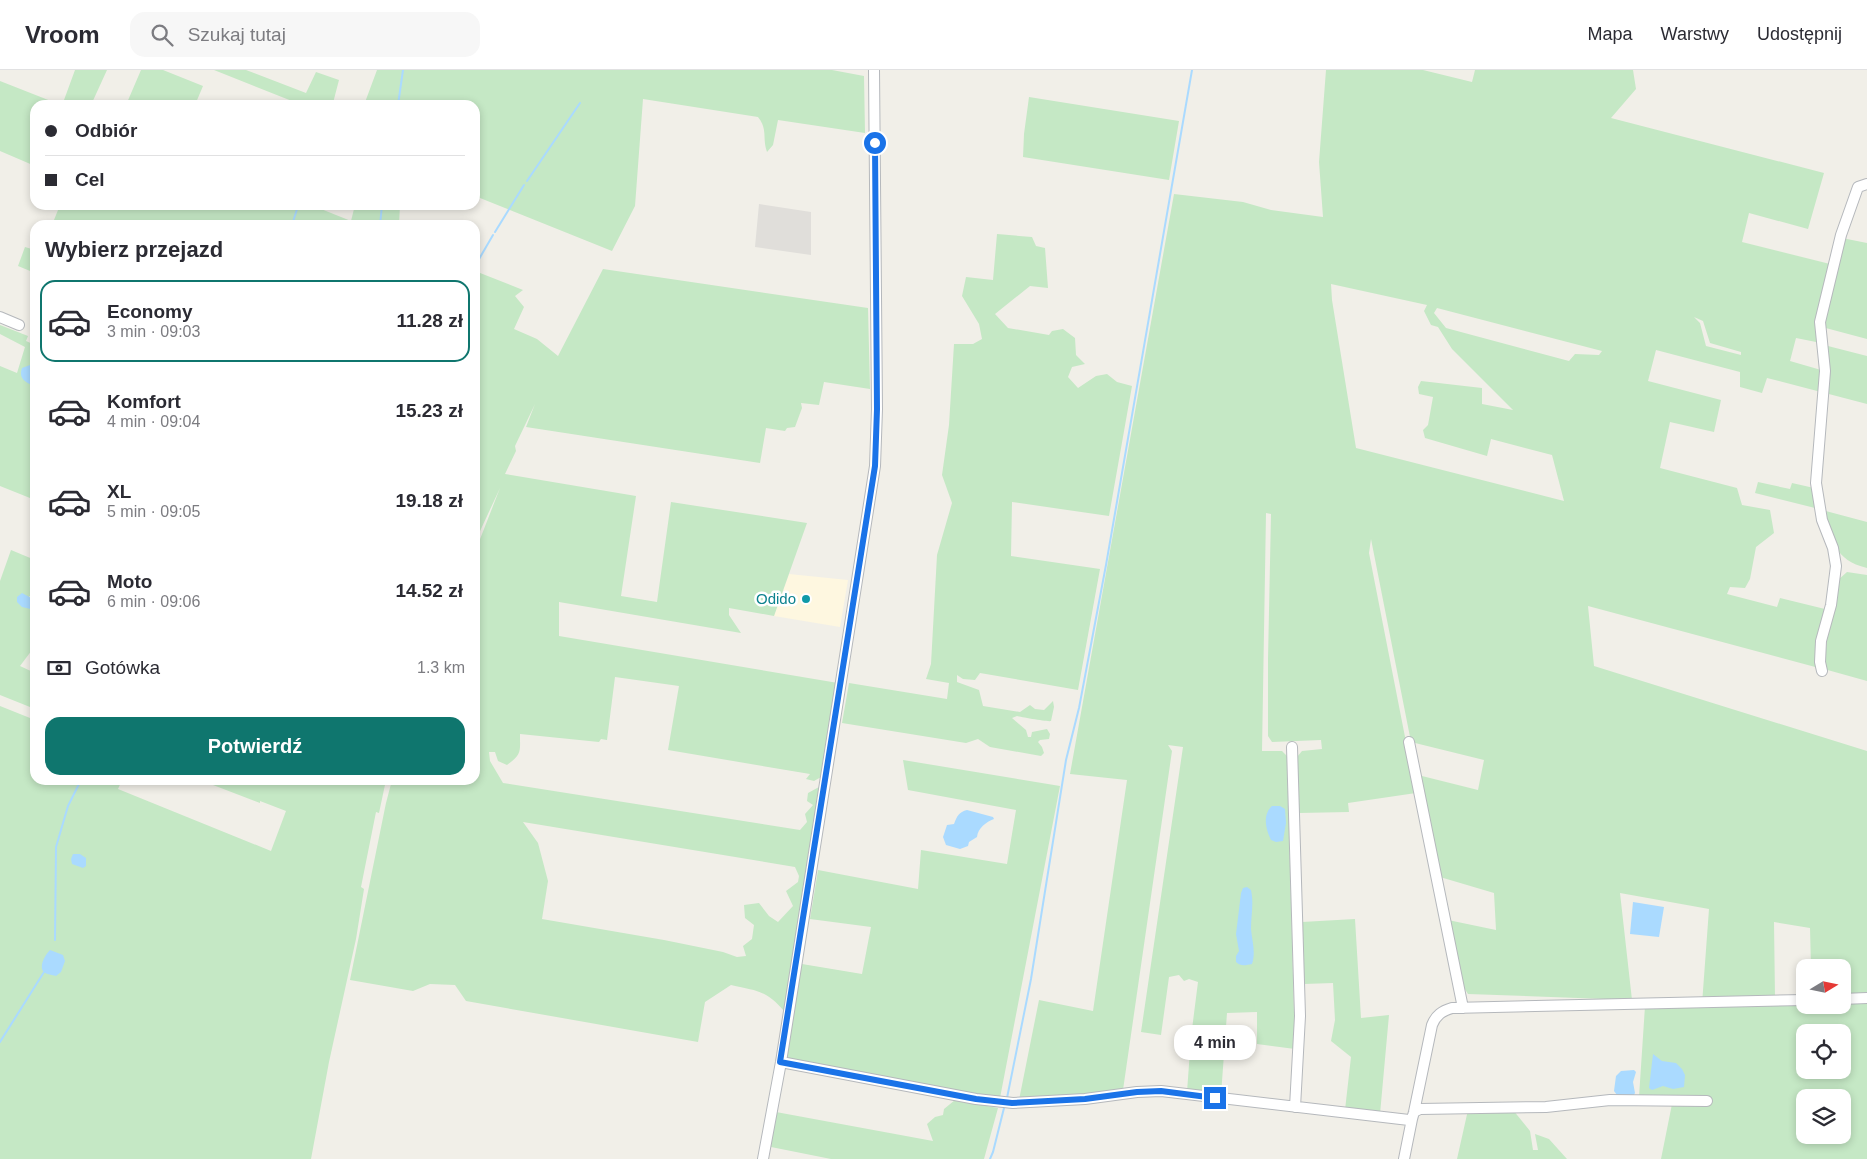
<!DOCTYPE html>
<html lang="pl">
<head>
<meta charset="utf-8">
<style>
	:root { --surface:#fff; --page:#f7f7f7; --text:#2b2b33; --muted:#7c7c81; --line:#e1e1e2; --accent:#0f766e }
	body { margin:0; font-family:Helvetica,sans-serif; background:var(--page); color:var(--text); height:100vh; display:flex; flex-direction:column; font-size:19px; white-space:nowrap }
	* { box-sizing:border-box; margin:0 }
	p { font-size:16px; color:var(--muted) }
	.icon { flex:none; width:28px; height:28px; fill:none; stroke:currentColor; stroke-width:2; stroke-linecap:round; stroke-linejoin:round }
	.map { position:relative; flex:1; overflow:hidden }
	.side { position:absolute; left:30px; top:150px; width:450px; height:565px; display:flex; flex-direction:column; background:var(--surface); border-radius:15px; box-shadow:0 2px 8px #0003 }
	.side>* { flex:none }
	.guide { position:absolute; left:30px; top:30px; width:450px; height:110px; border-radius:15px; box-shadow:0 2px 8px #0003; display:grid; align-content:center; height:110px; padding:0 15px; background:var(--surface) }
	.needle { width:32px; rotate:80deg }
	.tools { position:absolute; left:1796px; top:889px; display:grid; gap:10px }
	.tools a { display:grid; place-items:center; width:55px; height:55px; border-radius:10px; background:var(--surface); box-shadow:0 2px 8px #0003; font-size:25px }
	.end { position:absolute; width:22px; height:22px; margin:-11px; border:6px solid #1a73e8; background:#fff; box-shadow:0 0 0 2px #fff }
	.from { border-radius:50% }
	.bubble { position:absolute; height:35px; border-radius:15px; background:var(--surface); box-shadow:0 2px 8px #0003; font-size:16px; font-weight:800; line-height:35px; text-align:center }
	.guide b { display:flex; align-items:center; gap:18px; height:48px; font-size:19px }
	.guide b+b { border-top:1px solid var(--line) }
	.guide i { width:12px; height:12px; background:var(--text) }
	ul { padding:0; list-style:none }
	li { display:flex; align-items:center; gap:15px; height:82px; margin:0 10px 8px; padding:0 5px; border:2px solid transparent; border-radius:15px }
	li div { flex:1 }
	li b { display:block; font-size:19px }
	li em { font-style:normal; font-weight:800 }
	li.selected { border-color:var(--accent) }
	li>.icon { width:45px; height:45px; stroke-width:1.5 }
	h2 { padding:0 15px; font-size:22px; line-height:60px }
	.pay { display:flex; align-items:center; gap:12px; height:55px; padding:0 15px; font-size:19px }
	.pay p { margin-inline-start:auto }
	.primary-button { display:flex; gap:10px; margin-top:auto; padding:10px 15px }
	.primary-button a { flex:1; height:58px; border-radius:15px; background:var(--accent); color:#fff; font-size:20px; font-weight:800; line-height:58px; text-align:center }
	header { display:flex; align-items:center; gap:30px; box-sizing:border-box; height:70px; padding:0 25px; background:var(--surface); border-bottom:1px solid var(--line) }
	header strong { font-size:24px }
	nav { display:flex; gap:28px; margin-inline-start:auto; font-size:18px }
	.search { width:350px; height:45px; background:var(--page); display:flex; align-items:center; gap:12px; box-sizing:border-box; padding:0 18px; border-radius:15px; color:var(--muted); font-size:19px }
	.map>svg:first-child { display:block }
</style>
</head>
<body>
<header>
<strong>Vroom</strong>
<div class="search"><svg class="icon" aria-label="search" viewBox="0 0 24 24"><circle cx="10" cy="10" r="6"/><path d="M15 15l6 6"/></svg>Szukaj tutaj</div>
<nav><a>Mapa</a><a>Warstwy</a><a>Udostępnij</a></nav>
</header>
<div class="map">
<svg width="1867" height="1089" viewBox="0 0 1867 1089">
	<rect width="100%" height="100%" fill="#f1efe8"/>
	<path fill="#fef7e0" d="M 789,504 L 848,510 L 840,557 L 774,546 Z"/>
	<path fill="#e0deda" d="M 759,134 L 811,142 L 811,185 L 755,177 Z"/>
	<path fill="#c5e8c5" fill-rule="evenodd" d="M 75,0 L 107,0 L 91,35 L 75,35 L 64,30 Z
		M 141,0 L 163,0 L 203,16 L 195,35 L 126,35 Z
		M 214,0 L 246,0 L 306,23 L 316,2 L 339,10 L 333,33 L 337,35 L 302,35 Z
		M 377,0 L 832,0 L 864,6 L 865,63 L 778,50 L 773,75 L 767,82 C 762,68 768,59 758,47 L 643,29 L 635,136 L 612,181 L 475,126 L 475,35 L 364,35 Z
		M 1326,0 L 1423,0 L 1472,12 L 1475,0 L 1633,0 L 1636,19 L 1611,48 L 1824,103 L 1808,159 L 1749,143 L 1742,172 L 1830,194 L 1816,272 L 1796,268 L 1790,291 L 1821,300 L 1821,322 L 1767,308 L 1762,323 L 1740,317 L 1740,302 L 1656,280 L 1648,311 L 1721,330 L 1714,362 L 1670,352 L 1660,398 L 1737,418 L 1742,435 L 1770,440 L 1774,463 L 1756,477 L 1750,509 L 1745,518 L 1730,517 L 1727,524 L 1777,537 L 1780,528 L 1829,540 L 1819,598 L 1588,536 L 1594,596 L 1867,681 L 1867,929 L 1843,928 L 1842,898 L 1811,897 L 1810,858 L 1774,852 L 1775,928 L 1702,934 L 1709,839 L 1620,823 L 1632,930 L 1468,924 L 1459,910 L 1448,850 L 1496,860 L 1494,823 L 1440,807 L 1418,705 L 1478,720 L 1484,690 L 1411,672 L 1371,469 L 1369,483 L 1416,723 L 1348,733 L 1349,742 L 1299,743 L 1297,687 L 1302,681 L 1322,679 L 1321,670 L 1272,672 L 1268,666 L 1268,589 L 1271,444 L 1266,443 L 1262,681 L 1282,681 L 1287,686 L 1295,979 L 1257,974 L 1257,942 L 1227,943 L 1221,1025 L 1187,1022 L 1191,967 L 1198,912 L 1189,909 L 1184,911 L 1179,905 L 1169,907 L 1161,965 L 1141,962 L 1183,677 L 1168,675 L 1172,681 L 1123,1020 L 1080,1027 L 1019,1030 L 1039,930 L 1093,941 L 1127,710 L 1070,704 L 1174,124 L 1243,132 L 1271,140 L 1323,147 L 1319,92 ZM 1331,214 L 1427,235 L 1424,241 L 1431,255 L 1438,257 L 1452,279 L 1513,340 L 1482,334 L 1482,318 L 1421,311 L 1418,317 L 1419,324 L 1433,327 L 1428,355 L 1423,360 L 1425,368 L 1487,386 L 1491,369 L 1552,385 L 1564,431 L 1356,378 L 1332,230 ZM 1437,238 L 1602,281 L 1599,285 L 1575,284 L 1569,291 L 1446,258 L 1434,243 ZM 1694,247 L 1703,251 L 1710,273 L 1741,282 L 1741,285 L 1706,276 L 1700,253 Z
		M 0,11 L 61,35 L 35,35 L 35,96 L 0,81 Z
		M 1029,27 L 1179,51 L 1169,110 L 1023,87 L 1024,64 Z
		M 60,135 L 311,135 L 351,151 L 355,135 L 400,135 L 399,155 L 52,155 Z
		M 997,164 L 1032,167 L 1036,176 L 1045,178 L 1048,218 L 1030,216 L 995,244 L 1008,258 L 1049,265 L 1052,261 L 1063,259 L 1075,268 L 1076,285 L 1085,294 L 1072,297 L 1068,307 L 1078,318 L 1096,306 L 1107,304 L 1117,312 L 1132,316 L 1109,446 L 1012,432 L 1011,486 L 1100,499 L 1078,620 L 980,603 L 975,610 L 963,609 L 957,605 L 957,612 L 979,620 L 983,636 L 1020,642 L 1030,635 L 1035,639 L 1044,640 L 1053,631 L 1054,637 L 1051,651 C 1048,652 1021,647 1017,646 L 1012,648 L 1026,660 L 1028,667 L 1031,667 L 1032,662 L 1047,659 L 1050,664 L 1049,669 L 1040,670 L 1038,672 L 1042,677 L 1044,683 L 1041,686 L 990,677 L 978,669 L 966,673 L 842,653 L 849,613 L 947,629 L 949,613 L 926,609 L 931,594 L 937,485 L 952,433 L 942,405 L 949,355 L 954,274 L 973,274 L 982,269 L 979,254 L 962,226 L 966,207 L 993,210 Z
		M 1842,168 L 1867,173 L 1867,269 L 1822,257 Z
		M 25,177 L 35,180 L 35,203 L 18,196 Z
		M 603,199 L 868,238 L 870,319 L 824,312 L 819,335 L 801,333 L 802,338 L 795,357 L 787,358 L 785,361 L 766,358 L 760,393 L 526,357 L 535,334 L 515,376 L 516,381 L 505,404 L 636,426 L 621,526 L 657,532 L 671,432 L 807,453 L 774,546 L 729,538 L 729,545 L 741,563 L 559,532 L 559,566 L 838,613 L 823,706 L 814,711 L 806,709 L 810,704 L 668,680 L 679,616 L 615,607 L 607,670 L 601,669 L 599,672 L 520,664 C 520,682 522,684 507,695 L 498,691 L 495,682 L 489,682 L 490,691 L 503,713 L 800,760 L 807,752 L 805,744 L 813,735 L 807,731 L 808,723 L 819,717 L 784,941 C 766,920 757,921 731,915 L 705,932 L 698,972 L 466,931 L 455,915 L 430,914 L 413,921 L 350,910 L 386,733 L 392,710 L 475,710 L 475,482 L 500,418 L 475,472 L 475,201 L 523,220 L 515,226 L 524,237 L 514,259 L 537,269 L 558,286 ZM 523,752 L 795,797 L 799,806 L 798,812 L 786,821 L 793,836 L 778,852 L 769,846 L 759,833 L 744,835 L 745,848 L 754,855 L 752,869 L 743,876 L 746,886 L 737,887 L 723,882 L 664,870 L 542,849 L 548,811 L 538,773 Z
		M 0,255 L 28,266 L 26,271 L 35,275 L 35,430 L 0,416 L 0,296 L 17,303 L 25,277 L 0,264 Z
		M 1824,275 L 1867,286 L 1867,334 L 1825,323 Z
		M 1758,412 L 1790,419 L 1792,413 L 1814,418 L 1819,439 L 1755,423 Z
		M 1822,440 L 1867,452 L 1867,498 C 1834,490 1831,469 1822,440 Z
		M 11,480 L 35,490 L 35,530 L 29,526 L 30,540 L 35,540 L 35,576 L 20,596 L 35,603 L 35,639 L 0,625 L 0,511 Z
		M 1847,502 L 1867,505 L 1867,611 L 1824,599 L 1829,551 L 1838,510 Z
		M 0,636 L 35,650 L 35,710 L 122,710 L 118,719 L 271,781 L 286,741 L 260,731 L 260,733 L 200,710 L 386,710 L 379,743 L 376,742 L 361,817 L 364,819 L 356,869 L 329,992 L 311,1089 L 0,1089 Z
		M 903,690 L 1060,716 L 1000,1028 L 784,990 L 802,894 L 862,904 L 871,857 L 810,849 L 818,800 L 918,819 L 921,780 L 1007,794 L 1016,740 L 908,720 Z
		M 1355,849 L 1361,948 L 1389,945 L 1380,1044 L 1345,1040 L 1351,987 L 1331,971 L 1335,950 L 1333,913 L 1304,914 L 1302,852 Z
		M 1867,933 L 1867,1089 L 1661,1089 L 1672,1034 L 1639,1027 L 1645,936 L 1842,935 ZM 1805,962 L 1842,962 L 1842,1000 L 1805,1000 ZM 1805,1028 L 1842,1028 L 1842,1065 L 1805,1065 Z
		M 955,1030 L 998,1038 L 984,1089 L 831,1089 L 771,1077 L 776,1042 L 933,1071 L 927,1054 L 935,1047 L 943,1045 L 944,1039 Z
		M 1468,1040 L 1513,1040 L 1530,1061 L 1533,1080 L 1538,1080 L 1535,1064 L 1549,1069 L 1567,1089 L 1457,1089 Z"/>
	<path fill="#aadaff" d="M 30,295 L 35,297 L 35,316 C 26,313 18,309 22,298 Z
		M 22,523 L 35,530 L 35,540 L 22,537 L 17,532 L 17,527 Z
		M 1272,736 L 1280,736 L 1285,739 L 1286,753 L 1283,771 L 1276,772 L 1271,770 C 1266,760 1262,745 1272,736 Z
		M 967,740 L 993,747 L 994,749 C 986,752 978,758 977,767 L 969,772 L 968,776 L 960,779 L 946,775 L 943,767 L 947,755 L 954,754 C 957,746 959,742 967,740 Z
		M 73,784 L 80,784 L 86,788 L 86,796 L 83,798 L 72,794 L 71,789 Z
		M 1247,817 L 1251,820 C 1254,834 1251,845 1251,859 C 1252,871 1256,882 1252,894 C 1246,895 1241,897 1236,892 L 1236,886 L 1239,881 L 1236,864 L 1241,823 L 1243,818 Z
		M 1633,832 L 1664,837 L 1659,867 L 1630,864 Z
		M 50,880 L 63,885 L 65,891 L 61,902 L 56,906 C 52,905 45,904 43,901 C 39,895 46,884 50,880 Z
		M 1653,984 L 1662,991 L 1676,993 L 1682,999 L 1685,1005 L 1684,1017 L 1673,1019 L 1663,1016 L 1652,1020 L 1649,1018 Z
		M 1634,1000 L 1636,1002 L 1633,1012 L 1635,1023 L 1634,1025 L 1617,1025 L 1614,1021 L 1616,1006 L 1621,1001 Z"/>
	<g fill="none" stroke-linecap="round" stroke-linejoin="round">
		<path stroke="#aadaff" stroke-width="2" d="M 339,35 L 339,34
			M 398,35 L 403,0
			M 527,111 L 580,33
			M 292,155 L 298,136
			M 380,155 L 382,135
			M 495,162 L 524,115
			M 475,196 L 493,165
			M 55,870 L 56,777 L 68,736 L 81,710
			M 0,972 L 44,902
			M 1007,1028 L 1031,909 L 1066,690 L 1079,638 L 1106,495 L 1192,0
			M 990,1089 L 993,1082 L 1004,1038"/>
		<g stroke="#b5b8bc" stroke-width="12">
			<path id="minor" d="M 0,247 L 19,255
				M 1822,601 L 1820,592 L 1821,571 L 1831,535 L 1836,496 L 1833,478 L 1822,450 L 1816,413 L 1825,301 L 1820,252 L 1841,165 L 1858,117 L 1867,114
				M 1409,672 L 1463,938
				M 1292,677 L 1300,946 L 1295,1037
				M 1842,929 L 1867,928
				M 781,992 L 976,1029 L 1013,1033 L 1085,1029 L 1137,1022 L 1161,1021 L 1409,1050 L 1412,1049 L 1414,1042 L 1432,955 C 1436,945 1442,941 1452,938 L 1805,930
				M 1414,1042 L 1420,1039 L 1546,1037 L 1610,1030 L 1707,1031
				M 763,1089 L 781,992 L 875,396 L 877,339 L 874,0
				M 1404,1089 L 1412,1049"/>
		</g>
		<use href="#minor" stroke="#fff" stroke-width="10"/>
	</g>
	<g fill="none" stroke-linecap="round" stroke-linejoin="round">
		<path stroke="#1a73e8" stroke-width="6" d="M 875,73 L 877,339 L 875,396 L 780,992 L 976,1029 L 1012,1033 L 1085,1029 L 1137,1022 L 1161,1021 L 1215,1028"/>
	</g>
	<circle fill="#0f9aa8" stroke="#fff" stroke-width="2" cx="806" cy="529" r="5"/>
	<g text-anchor="middle" stroke-width="5" stroke-linejoin="round" paint-order="stroke">
		<g font-size="15" fill="#0d838f" stroke="#fff" text-anchor="end">
			<text x="796" y="534">Odido</text>
		</g>
	</g>
</svg>
<div class="tools">
<a><svg class="needle" viewBox="-14 -14 28 28"><path d="M0-13l5 13h-10z" fill="#e53935"/><path d="M0 13l5-13h-10z" fill="#7c7c81"/></svg></a>
<a><svg class="icon" aria-label="locate" viewBox="0 0 24 24"><circle cx="12" cy="12" r="6"/><path d="M12 2v4M12 18v4M2 12h4M18 12h4"/></svg></a>
<a><svg class="icon" aria-label="layers" viewBox="0 0 24 24"><path d="M12 4l9 5-9 5-9-5zM3 14l9 5 9-5"/></svg></a>
</div>
<i class="end from" style="left:875px;top:73px"></i>
<i class="end" style="left:1215px;top:1028px"></i>
<div class="bubble" style="left:1174px;top:955px;width:82px">4 min</div>
<div class="guide">
<b><i class="from"></i>Odbiór</b>
<b><i></i>Cel</b>
</div>
<section class="side">
<h2>Wybierz przejazd</h2>
<ul>
<li class="selected"><svg class="icon" aria-label="car" viewBox="0 0 24 24"><path d="M5 17H2v-5l4-1 3-4h7l3 4 3 1v5h-3M9 17h6M6 11h13"/><circle cx="7" cy="17" r="2"/><circle cx="17" cy="17" r="2"/></svg><div><b>Economy</b><p>3 min · 09:03</p></div><em>11.28 zł</em></li>
<li><svg class="icon" aria-label="car" viewBox="0 0 24 24"><path d="M5 17H2v-5l4-1 3-4h7l3 4 3 1v5h-3M9 17h6M6 11h13"/><circle cx="7" cy="17" r="2"/><circle cx="17" cy="17" r="2"/></svg><div><b>Komfort</b><p>4 min · 09:04</p></div><em>15.23 zł</em></li>
<li><svg class="icon" aria-label="car" viewBox="0 0 24 24"><path d="M5 17H2v-5l4-1 3-4h7l3 4 3 1v5h-3M9 17h6M6 11h13"/><circle cx="7" cy="17" r="2"/><circle cx="17" cy="17" r="2"/></svg><div><b>XL</b><p>5 min · 09:05</p></div><em>19.18 zł</em></li>
<li><svg class="icon" aria-label="car" viewBox="0 0 24 24"><path d="M5 17H2v-5l4-1 3-4h7l3 4 3 1v5h-3M9 17h6M6 11h13"/><circle cx="7" cy="17" r="2"/><circle cx="17" cy="17" r="2"/></svg><div><b>Moto</b><p>6 min · 09:06</p></div><em>14.52 zł</em></li>
</ul>
<div class="pay"><svg class="icon" aria-label="cash" viewBox="0 0 24 24"><path d="M3 7h18v10H3z"/><circle cx="12" cy="12" r="2"/></svg>Gotówka<p>1.3 km</p></div>
<div class="primary-button"><a>Potwierdź</a></div>
</section>
</div>
</body>
</html>
